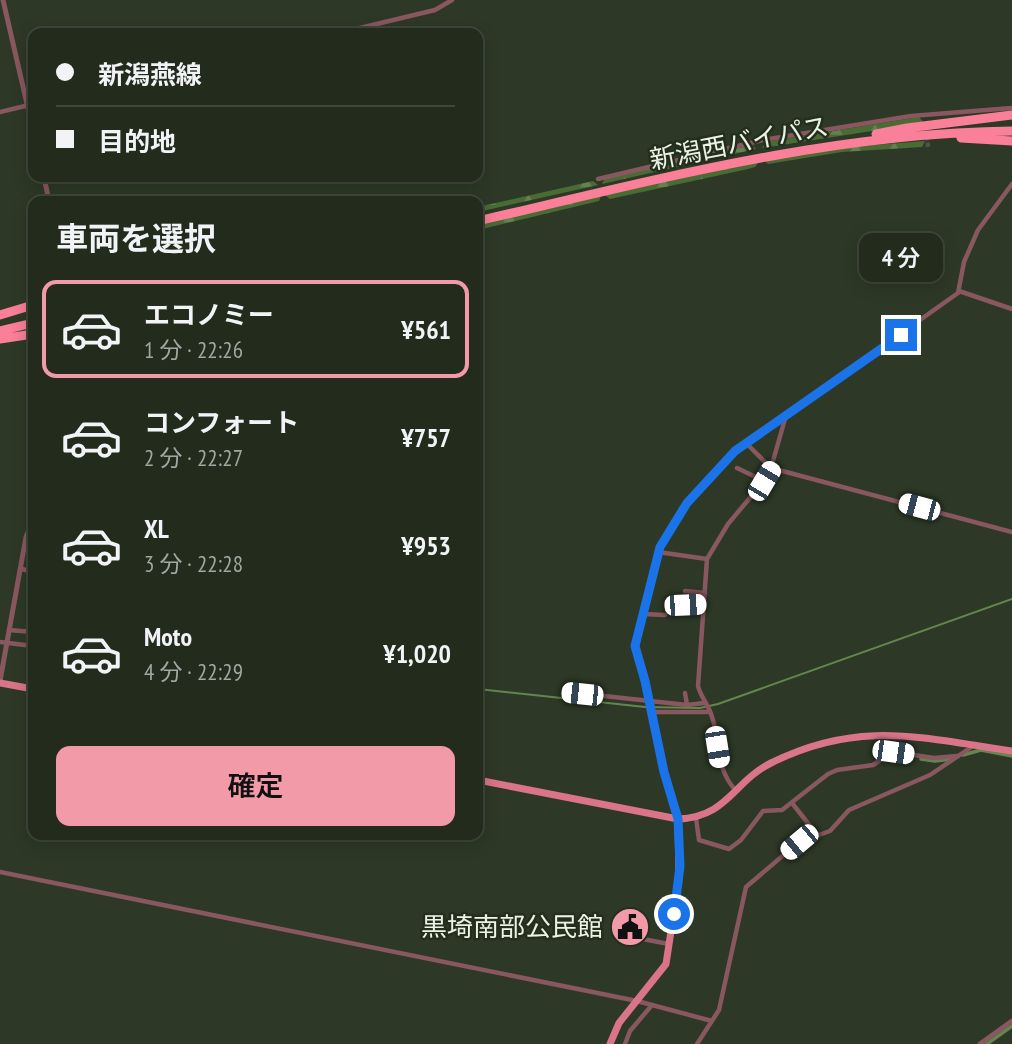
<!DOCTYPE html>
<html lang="ja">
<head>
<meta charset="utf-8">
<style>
	:root { --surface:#222b1c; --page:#2a3325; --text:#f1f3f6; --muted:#a2a7a3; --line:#3f473b; --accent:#f39aa9 }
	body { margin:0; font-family:"PT Sans Narrow","Noto Sans JP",sans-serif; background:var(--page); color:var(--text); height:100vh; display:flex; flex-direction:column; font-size:26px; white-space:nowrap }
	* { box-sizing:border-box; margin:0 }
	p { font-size:23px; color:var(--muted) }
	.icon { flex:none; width:38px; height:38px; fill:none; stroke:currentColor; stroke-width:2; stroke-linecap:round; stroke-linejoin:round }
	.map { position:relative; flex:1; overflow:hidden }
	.side { position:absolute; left:28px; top:196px; width:455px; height:644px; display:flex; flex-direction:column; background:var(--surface); border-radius:14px; box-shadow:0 4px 18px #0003,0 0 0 2px var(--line) }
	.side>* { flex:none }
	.top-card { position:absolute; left:28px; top:28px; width:455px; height:154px; border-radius:14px; box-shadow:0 4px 18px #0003,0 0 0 2px var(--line); display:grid; align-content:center; height:154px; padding:0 28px; background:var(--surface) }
	.end { position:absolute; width:32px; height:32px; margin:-16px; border:9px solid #1a73e8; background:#fff; box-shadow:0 0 0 4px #fff }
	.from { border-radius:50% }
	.bubble { position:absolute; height:49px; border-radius:14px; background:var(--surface); box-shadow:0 4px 18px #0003,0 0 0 2px var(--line); font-size:23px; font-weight:600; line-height:49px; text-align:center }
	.car { position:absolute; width:21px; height:42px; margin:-21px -10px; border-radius:9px; box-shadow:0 0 5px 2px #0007; background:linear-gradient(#fff 24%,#345 0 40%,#fff 0 76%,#345 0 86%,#fff 0) }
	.top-card b { display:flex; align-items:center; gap:24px; height:66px; font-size:26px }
	.top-card b+b { border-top:2px solid var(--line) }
	.top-card i { width:18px; height:18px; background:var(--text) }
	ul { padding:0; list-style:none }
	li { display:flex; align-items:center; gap:21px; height:98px; margin:0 14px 10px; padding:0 14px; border:4px solid transparent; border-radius:14px }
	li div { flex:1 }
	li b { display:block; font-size:26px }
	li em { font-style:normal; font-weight:600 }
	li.on { border-color:var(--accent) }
	li>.icon { width:63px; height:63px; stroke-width:1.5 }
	h2 { padding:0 28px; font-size:32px; line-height:84px }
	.button { display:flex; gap:14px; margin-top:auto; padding:14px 28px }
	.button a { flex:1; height:80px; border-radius:14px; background:var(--accent); color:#111; font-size:28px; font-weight:600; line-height:80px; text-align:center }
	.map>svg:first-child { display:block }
</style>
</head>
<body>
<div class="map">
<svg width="1012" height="1044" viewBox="0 0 1012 1044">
	<defs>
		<pattern id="forest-firs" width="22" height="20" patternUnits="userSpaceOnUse" patternTransform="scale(1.75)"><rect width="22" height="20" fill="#496b34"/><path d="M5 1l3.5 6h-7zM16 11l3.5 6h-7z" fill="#638151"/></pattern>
	</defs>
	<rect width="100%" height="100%" fill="#2d3926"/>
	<path fill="url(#forest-firs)" d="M 919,117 L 924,123 L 762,148 L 766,142 Z
		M 925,141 L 922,147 L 842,152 L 768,164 L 764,160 L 836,148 Z
		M 752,145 L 756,149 L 602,184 L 605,178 Z
		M 759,161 L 755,167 L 748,169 L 610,199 L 605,195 Z
		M 593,181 L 598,185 L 478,212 L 478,207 Z
		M 601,196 L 599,201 L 478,230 L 478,224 Z"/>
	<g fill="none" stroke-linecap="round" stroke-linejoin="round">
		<path stroke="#63864e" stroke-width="2" d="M 478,689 L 645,707 L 700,708 L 718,704 L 1012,599"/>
		<path stroke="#63864e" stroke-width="3.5" d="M 963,755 L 981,750 L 1012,756
			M 921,759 L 935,761 L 952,759
			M 987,1044 L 1012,1026"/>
		<path stroke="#4a5543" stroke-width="4.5" stroke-dasharray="4.5 2" stroke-linecap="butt" d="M 927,136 L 928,148"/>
		<path stroke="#89575f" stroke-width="4.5" d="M 339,33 L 435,10 L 452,0
			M 0,112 L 33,104
			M 598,179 L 763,140 L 911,116 L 1012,108
			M 959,291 L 1012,309
			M 746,443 L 771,468 L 1012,532
			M 737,468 L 764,481
			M 658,552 L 707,559
			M 22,569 L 33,572
			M 685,591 L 705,593
			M 685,605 L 704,604
			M 643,614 L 665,615
			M 9,630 L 33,632
			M 0,642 L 33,646
			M 567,692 L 687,705
			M 685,693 L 687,705 L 704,703
			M 651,712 L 710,712
			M 736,791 C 714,766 722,745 712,717 C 709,705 701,698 698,686 L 707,559 L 728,524 L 759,487 L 771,468 L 785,419
			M 792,803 L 818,836
			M 677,818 L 664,772 L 645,681 L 635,647 L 660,547 L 687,503 L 735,451 L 958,293 L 964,262 L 978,230 L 1012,184
			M 696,818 L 699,840 L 729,849 L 741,840 L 763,811 L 782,810 L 828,774 L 837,770 L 873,765 L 893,752 L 934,758 L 957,756
			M 0,872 L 637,1001 L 712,1021
			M 616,934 L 669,944
			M 625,1044 L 630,1031 L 652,1005
			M 697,1044 L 719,1010 L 746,887 L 799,842 L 830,831 L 849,810 L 930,775 L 973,746"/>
		<path stroke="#89575f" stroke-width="5" d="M 3,0 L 33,130
			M 44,177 L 49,201
			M 0,681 L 26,537 L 33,520
			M 980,1044 L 1012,1021"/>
		<path stroke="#da7488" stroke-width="7" d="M 0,683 L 33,689
			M 478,780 L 678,819 C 728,817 733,782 771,763 C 859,719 921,738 1012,751
			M 610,1044 L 619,1023 L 666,964 L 679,879 L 678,819"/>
		<path stroke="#fa7f98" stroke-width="9" d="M 876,134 L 907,128 L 1012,115
			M 961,138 L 1012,141
			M 478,221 C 654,180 830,133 1012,131
			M 0,315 L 33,305
			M 0,331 L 33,323
			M 0,339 L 33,334"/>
	</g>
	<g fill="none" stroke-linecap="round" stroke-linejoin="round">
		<path stroke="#1a73e8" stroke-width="9" d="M 674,914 L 680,866 L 678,819 L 664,772 L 645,681 L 635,646 L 660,547 L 687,503 L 735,451 L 901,335"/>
	</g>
	<defs>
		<g id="civic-disc" transform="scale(2.0125)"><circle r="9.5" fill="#f39aa9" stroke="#232f1c"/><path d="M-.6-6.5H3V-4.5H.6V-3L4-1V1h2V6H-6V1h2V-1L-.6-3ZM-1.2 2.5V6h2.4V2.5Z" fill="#111"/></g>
	</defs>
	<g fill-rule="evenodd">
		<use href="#civic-disc" x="630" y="927"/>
	</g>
	<g text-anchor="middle" stroke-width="5" stroke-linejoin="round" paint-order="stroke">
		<g font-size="26" fill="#ebf3e7" stroke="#232f1c">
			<text transform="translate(739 143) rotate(-11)" y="9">新潟西バイパス</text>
		</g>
		<g font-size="26" fill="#ebf3e7" stroke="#232f1c" text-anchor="end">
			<text x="603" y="936">黒埼南部公民館</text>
		</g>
	</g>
</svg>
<i class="end from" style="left:674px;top:914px"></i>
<i class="end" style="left:901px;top:335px"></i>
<div class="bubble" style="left:859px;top:233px;width:84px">4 分</div>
<i class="car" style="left:764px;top:481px;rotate:31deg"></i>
<i class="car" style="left:919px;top:507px;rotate:285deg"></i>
<i class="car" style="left:685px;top:605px;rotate:88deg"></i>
<i class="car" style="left:582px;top:694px;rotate:276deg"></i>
<i class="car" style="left:717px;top:747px;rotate:171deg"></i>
<i class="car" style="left:893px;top:752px;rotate:98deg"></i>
<i class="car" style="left:799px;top:842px;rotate:230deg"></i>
<div class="top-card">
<b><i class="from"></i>新潟燕線</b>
<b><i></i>目的地</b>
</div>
<section class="side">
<h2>車両を選択</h2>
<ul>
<li class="on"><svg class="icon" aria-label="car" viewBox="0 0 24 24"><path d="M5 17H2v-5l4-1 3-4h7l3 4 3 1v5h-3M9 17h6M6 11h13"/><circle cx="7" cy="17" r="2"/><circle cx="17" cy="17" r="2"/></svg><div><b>エコノミー</b><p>1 分 · 22:26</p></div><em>¥561</em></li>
<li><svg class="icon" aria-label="car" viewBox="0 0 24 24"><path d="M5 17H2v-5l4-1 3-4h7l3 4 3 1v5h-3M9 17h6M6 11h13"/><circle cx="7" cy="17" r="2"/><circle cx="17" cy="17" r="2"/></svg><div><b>コンフォート</b><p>2 分 · 22:27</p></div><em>¥757</em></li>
<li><svg class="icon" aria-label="car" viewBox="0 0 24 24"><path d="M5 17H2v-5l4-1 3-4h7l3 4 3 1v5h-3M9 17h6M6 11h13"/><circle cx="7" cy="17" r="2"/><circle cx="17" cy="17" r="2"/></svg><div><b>XL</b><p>3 分 · 22:28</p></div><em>¥953</em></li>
<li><svg class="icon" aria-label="car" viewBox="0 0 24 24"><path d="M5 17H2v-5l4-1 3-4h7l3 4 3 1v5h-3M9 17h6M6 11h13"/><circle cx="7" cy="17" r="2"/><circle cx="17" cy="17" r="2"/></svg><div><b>Moto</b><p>4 分 · 22:29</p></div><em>¥1,020</em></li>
</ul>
<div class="button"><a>確定</a></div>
</section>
</div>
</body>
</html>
